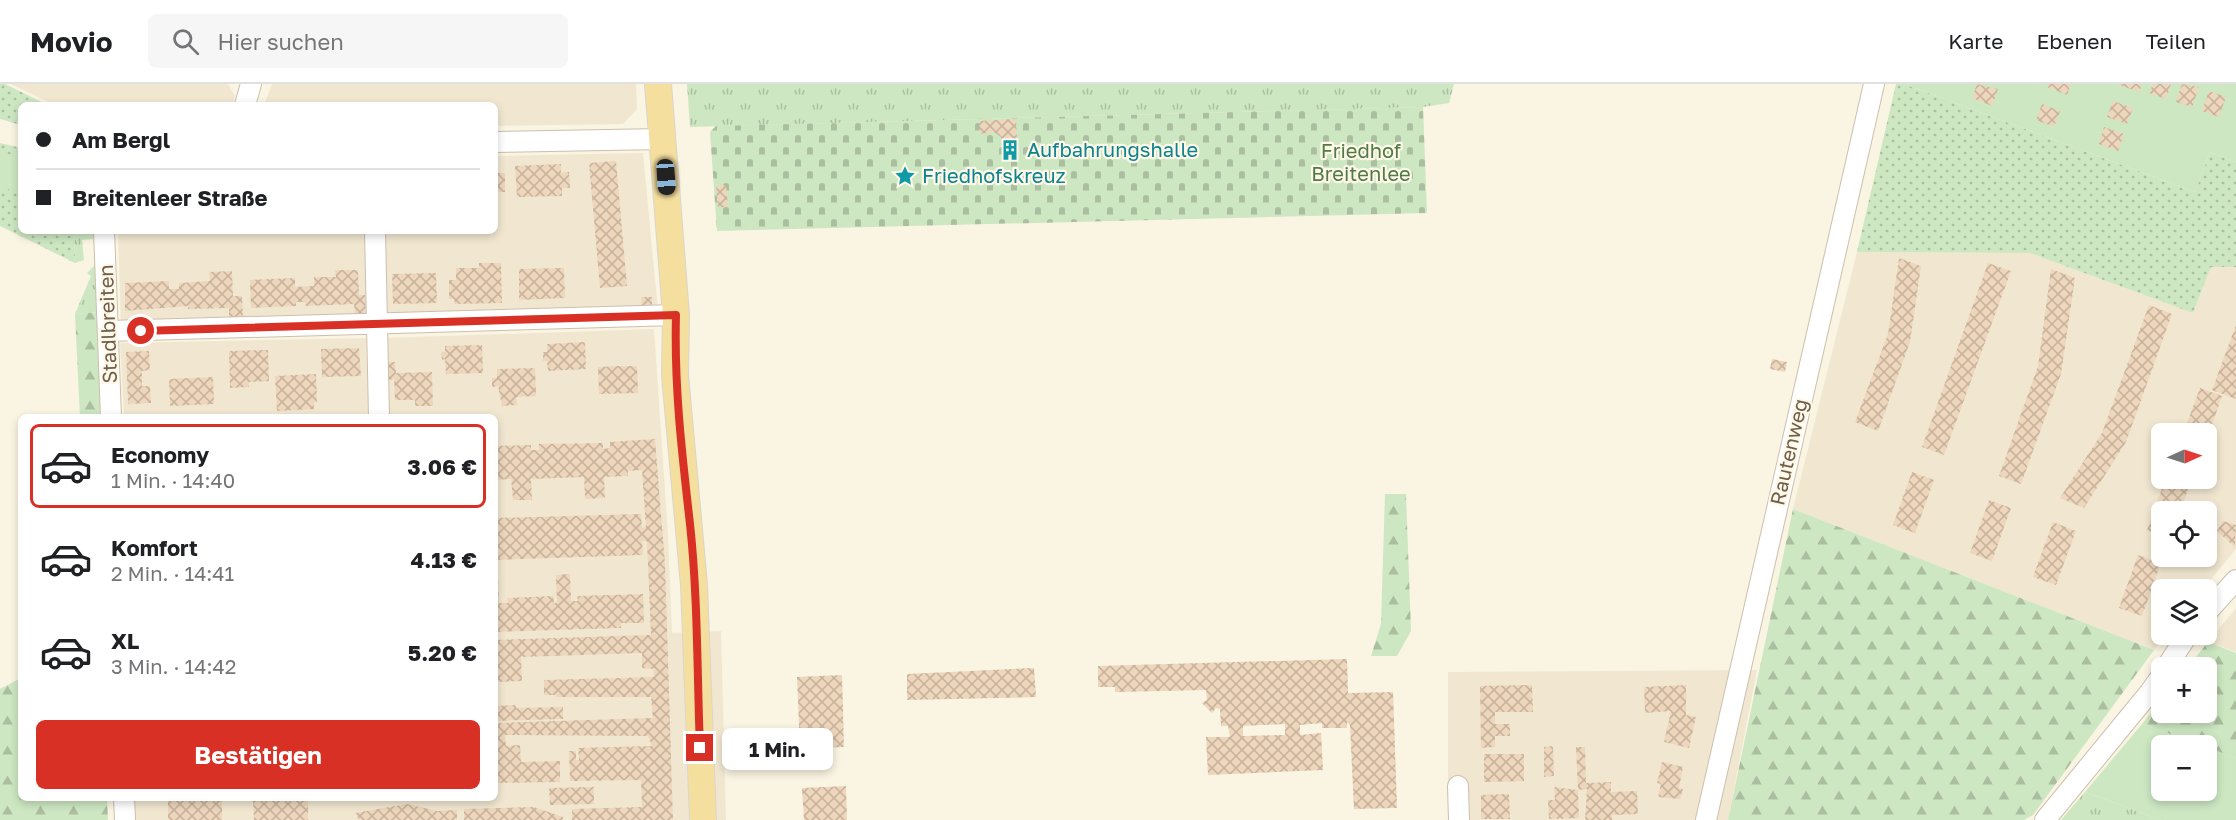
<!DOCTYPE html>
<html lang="de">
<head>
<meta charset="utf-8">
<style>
	:root { --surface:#fff; --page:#f6f6f6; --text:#202124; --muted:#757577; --line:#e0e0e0; --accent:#d93025 }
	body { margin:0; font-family:"Golos Text",sans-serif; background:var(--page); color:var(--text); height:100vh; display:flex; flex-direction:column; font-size:22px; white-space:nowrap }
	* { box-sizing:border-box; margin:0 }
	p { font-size:20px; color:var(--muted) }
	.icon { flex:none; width:33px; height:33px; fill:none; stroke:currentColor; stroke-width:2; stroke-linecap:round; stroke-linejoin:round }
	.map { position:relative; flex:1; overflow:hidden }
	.side { position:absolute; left:18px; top:330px; width:480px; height:387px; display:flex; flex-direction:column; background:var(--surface); border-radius:9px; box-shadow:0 3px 9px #0003 }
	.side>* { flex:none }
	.top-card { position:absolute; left:18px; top:18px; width:480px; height:132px; border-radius:9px; box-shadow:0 3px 9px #0003; display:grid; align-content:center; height:132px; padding:0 18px; background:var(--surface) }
	.needle { width:39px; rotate:87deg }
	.fabs { position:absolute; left:2151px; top:339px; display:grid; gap:12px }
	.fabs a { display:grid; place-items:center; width:66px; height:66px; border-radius:9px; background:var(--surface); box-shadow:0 3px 9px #0003; font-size:30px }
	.end { position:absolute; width:27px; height:27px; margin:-14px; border:8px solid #d93025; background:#fff; box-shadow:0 0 0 3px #fff }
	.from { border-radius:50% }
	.bubble { position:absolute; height:42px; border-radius:9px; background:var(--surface); box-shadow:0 3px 9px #0003; font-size:20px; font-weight:700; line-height:42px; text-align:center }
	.car { position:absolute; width:18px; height:36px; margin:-18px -9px; border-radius:8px; box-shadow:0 0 4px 2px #0007; background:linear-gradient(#222 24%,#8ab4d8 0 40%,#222 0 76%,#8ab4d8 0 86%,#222 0) }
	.top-card b { display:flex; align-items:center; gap:21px; height:57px; font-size:22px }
	.top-card b+b { border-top:2px solid var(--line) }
	.top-card i { width:15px; height:15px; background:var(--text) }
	ul { padding:10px 0 0; list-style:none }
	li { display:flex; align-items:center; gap:18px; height:84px; margin:0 12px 9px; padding:0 6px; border:3px solid transparent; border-radius:9px }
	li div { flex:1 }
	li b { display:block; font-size:22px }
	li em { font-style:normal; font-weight:700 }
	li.active { border-color:var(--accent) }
	li>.icon { width:54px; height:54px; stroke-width:1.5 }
	.action { display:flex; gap:12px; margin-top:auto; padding:12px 18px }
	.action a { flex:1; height:69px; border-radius:9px; background:var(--accent); color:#fff; font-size:24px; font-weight:700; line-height:69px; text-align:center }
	header { display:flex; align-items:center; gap:36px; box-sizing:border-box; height:84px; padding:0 30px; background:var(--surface); border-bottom:2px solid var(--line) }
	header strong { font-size:28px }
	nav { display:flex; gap:33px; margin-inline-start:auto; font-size:21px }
	.search { width:420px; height:54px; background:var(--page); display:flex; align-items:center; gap:15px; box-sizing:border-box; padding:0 21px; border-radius:9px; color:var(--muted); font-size:22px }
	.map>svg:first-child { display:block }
</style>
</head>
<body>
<header>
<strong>Movio</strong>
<div class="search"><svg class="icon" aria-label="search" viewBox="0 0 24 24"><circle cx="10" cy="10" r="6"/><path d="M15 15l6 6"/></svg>Hier suchen</div>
<nav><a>Karte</a><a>Ebenen</a><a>Teilen</a></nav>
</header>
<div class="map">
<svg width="2236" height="736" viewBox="0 0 2236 736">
	<defs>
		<pattern id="grass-tufts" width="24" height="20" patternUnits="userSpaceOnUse" patternTransform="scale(1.5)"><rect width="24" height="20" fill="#cde7c2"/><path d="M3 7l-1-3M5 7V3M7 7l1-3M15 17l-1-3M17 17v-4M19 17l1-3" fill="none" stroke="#abbea0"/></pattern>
		<pattern id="forest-firs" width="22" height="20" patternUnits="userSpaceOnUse" patternTransform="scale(1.5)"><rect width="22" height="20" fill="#cde7c2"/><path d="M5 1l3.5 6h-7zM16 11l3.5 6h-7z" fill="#abbea0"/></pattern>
		<pattern id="cemetery-stones" width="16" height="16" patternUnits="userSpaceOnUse" patternTransform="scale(1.5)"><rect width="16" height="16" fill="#cde7c2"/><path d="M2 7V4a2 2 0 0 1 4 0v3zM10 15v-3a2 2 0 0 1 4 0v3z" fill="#abbea0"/></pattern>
		<pattern id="park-dots" width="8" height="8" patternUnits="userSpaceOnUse" patternTransform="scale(1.5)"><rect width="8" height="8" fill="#cde7c2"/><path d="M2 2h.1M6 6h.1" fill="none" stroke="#abbea0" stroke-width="1.8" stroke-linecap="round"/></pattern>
		<pattern id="building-cross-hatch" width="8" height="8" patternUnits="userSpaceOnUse" patternTransform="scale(1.5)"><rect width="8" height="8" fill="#eed6bc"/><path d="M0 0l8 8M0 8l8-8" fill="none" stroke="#c5b19b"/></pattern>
	</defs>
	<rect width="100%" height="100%" fill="#faf4e2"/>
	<path fill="#f1e7d1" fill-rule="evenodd" d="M 11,0 L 228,0 L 235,12 L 232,21 L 54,21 Z
		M 272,0 L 636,0 L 637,25 L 623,40 L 495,42 L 495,21 L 264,21 Z
		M 643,69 L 658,227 L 383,232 L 380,147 L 495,147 L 495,72 Z
		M 118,147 L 367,147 L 372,234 L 121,242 Z
		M 1857,168 L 2030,169 L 2193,229 L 2211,183 L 2236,183 L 2236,465 L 2203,505 L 2162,506 L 2162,550 L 2167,551 L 2154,566 L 1793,425 ZM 2162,350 L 2206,350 L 2206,394 L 2162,394 ZM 2162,428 L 2206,428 L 2206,472 L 2162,472 Z
		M 654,245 L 668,450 L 672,549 L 721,547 L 726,736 L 135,736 L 134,714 L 495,714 L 495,333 L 389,333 L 387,254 Z
		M 366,254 L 369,333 L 124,333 L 120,259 Z
		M 2236,524 L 2236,568 L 2208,558 Z
		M 1757,586 L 1728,736 L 1448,736 L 1448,588 Z"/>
	<path fill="url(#grass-tufts)" d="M 687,0 L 1454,0 L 1449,19 L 1423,23 L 690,43 Z
		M 74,147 L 94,147 L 94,155 L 82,156 L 84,176 L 75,179 Z
		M 97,179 L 100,228 L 75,230 L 91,192 L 87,189 Z
		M 2085,708 L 2161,736 L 2061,736 Z"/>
	<path fill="url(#forest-firs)" d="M 100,228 L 102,333 L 80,333 L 75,230 Z
		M 1385,410 L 1406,410 L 1411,547 L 1397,572 L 1371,572 L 1381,540 Z
		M 1793,425 L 2154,566 L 2033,731 L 2024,736 L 1728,736 Z
		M 2208,558 L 2236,569 L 2236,674 L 2142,640 L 2161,616 L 2162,628 L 2206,628 L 2206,584 L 2188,583 Z
		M 21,594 L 21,714 L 107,714 L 108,736 L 0,736 L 0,605 Z"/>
	<path fill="url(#cemetery-stones)" d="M 1423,23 L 1427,129 L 717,147 L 710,48 L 716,42 Z"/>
	<path fill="url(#park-dots)" d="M 0,0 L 5,0 L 48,21 L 21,21 L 21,41 L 0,35 Z
		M 1896,0 L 1904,0 L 2195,108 L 2210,68 L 2236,78 L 2236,183 L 2211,183 L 2193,229 L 2030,169 L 1857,168 Z
		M 0,59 L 21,64 L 21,147 L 74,147 L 75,179 L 0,142 Z"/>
	<path fill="#cde7c2" d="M 1904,0 L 2236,0 L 2236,78 L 2210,68 L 2195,108 Z
		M 0,67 L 21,74 L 21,110 L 0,102 Z
		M 2142,640 L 2201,661 L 2162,662 L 2162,706 L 2206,706 L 2207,663 L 2236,674 L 2236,736 L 2161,736 L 2085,708 Z"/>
	<path fill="url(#building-cross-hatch)" fill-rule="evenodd" d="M 1977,0 L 1998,5 L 1992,22 L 1972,14 Z
		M 2048,0 L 2071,0 L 2067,11 L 2047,3 Z
		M 2117,0 L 2142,0 L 2139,8 Z
		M 2153,0 L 2171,0 L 2166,15 L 2149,9 Z
		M 2182,0 L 2199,3 L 2192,23 L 2176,18 Z
		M 2209,7 L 2226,13 L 2219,33 L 2202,27 Z
		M 2113,17 L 2133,24 L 2127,40 L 2107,33 Z
		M 2042,20 L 2060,27 L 2054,43 L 2036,36 Z
		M 1016,35 L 1018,77 L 1003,77 L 1001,53 L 994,48 L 980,50 L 979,37 Z
		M 2104,43 L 2124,50 L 2118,67 L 2099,60 Z
		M 616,77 L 627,202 L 600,204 L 589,79 Z
		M 561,80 L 561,89 L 569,88 L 570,104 L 562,104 L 562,112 L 517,113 L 515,82 Z
		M 495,82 L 498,82 L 498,89 L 505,89 L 505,108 L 498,108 L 498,113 L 495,113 Z
		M 726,101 L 728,123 L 718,123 L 716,102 Z
		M 1899,174 L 1921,182 L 1910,258 L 1878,347 L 1855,338 L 1888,250 Z
		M 479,179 L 501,179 L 502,219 L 455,220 L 454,215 L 449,215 L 449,196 L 456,196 L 456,184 L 479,184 Z
		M 1988,179 L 2011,187 L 1944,371 L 1922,363 Z
		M 564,184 L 565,214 L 519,216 L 519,185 Z
		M 2051,185 L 2075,194 L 2061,290 L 2021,400 L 1999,392 L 2038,282 Z
		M 335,186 L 358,186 L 359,211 L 365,211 L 366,230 L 355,231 L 354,220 L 306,222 L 305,218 L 296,218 L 296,222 L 251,224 L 250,196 L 295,194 L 295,203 L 314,202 L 314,193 L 336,193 Z
		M 232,187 L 233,212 L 242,212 L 243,233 L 229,234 L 229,224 L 188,225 L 188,222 L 125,227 L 125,199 L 169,197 L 169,205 L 179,205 L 179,199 L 210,197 L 209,188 Z
		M 436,189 L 437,219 L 393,220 L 392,190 Z
		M 641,213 L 652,213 L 652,225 L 642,226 Z
		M 2149,221 L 2172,230 L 2126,358 L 2084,424 L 2060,414 L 2102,349 Z
		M 2236,241 L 2236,315 L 2212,306 Z
		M 585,258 L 586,285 L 548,287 L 547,277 L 543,277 L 543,268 L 547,268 L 547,260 Z
		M 482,261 L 483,289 L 446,290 L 445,275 L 442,276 L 441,268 L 445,268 L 445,262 Z
		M 359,264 L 361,292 L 322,293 L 321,265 Z
		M 268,266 L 269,297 L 249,298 L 249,303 L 230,304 L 229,267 Z
		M 149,267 L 150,286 L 142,287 L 142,302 L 150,302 L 151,319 L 128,320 L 126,268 Z
		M 1772,275 L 1787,278 L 1785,288 L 1770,285 Z
		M 387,278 L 395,278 L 396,289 L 432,288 L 433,322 L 415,322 L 415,316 L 395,316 L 394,295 L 388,296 Z
		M 618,282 L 637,282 L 638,309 L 599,310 L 598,283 Z
		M 535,284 L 536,312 L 516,313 L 517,321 L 502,322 L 498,302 L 492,303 L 492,294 L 497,294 L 497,285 Z
		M 316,290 L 317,318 L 314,318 L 314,325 L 277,327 L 275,292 Z
		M 213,293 L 214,320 L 170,322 L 169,295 Z
		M 2200,304 L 2222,312 L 2207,355 L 2206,350 L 2183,350 Z
		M 655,355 L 665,480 L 673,736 L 572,736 L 572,725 L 642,723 L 641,696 L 570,697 L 569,667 L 576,667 L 576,676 L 579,676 L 578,664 L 652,662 L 648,652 L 505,651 L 506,662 L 520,661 L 521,678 L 560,677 L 560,698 L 495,699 L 495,639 L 653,634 L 651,613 L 556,613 L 556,611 L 544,611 L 544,596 L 654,593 L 654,585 L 642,584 L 642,569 L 521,573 L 522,597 L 495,598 L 495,556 L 651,551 L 647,457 L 642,457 L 643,471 L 495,476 L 495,434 L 641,430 L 642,444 L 646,443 L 642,386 L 628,387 L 628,392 L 604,393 L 605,414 L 585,415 L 584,393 L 531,395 L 532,416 L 513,416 L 511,395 L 495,396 L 495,362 L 531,361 L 531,366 L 539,366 L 539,360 L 603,359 L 603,365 L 610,364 L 610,358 Z
		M 1912,388 L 1934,396 L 1915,449 L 1893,441 Z
		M 2166,394 L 2192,394 L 2180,428 L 2162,428 L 2162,451 L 2147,446 Z
		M 1989,416 L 2011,424 L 1992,477 L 1970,469 Z
		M 2223,437 L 2236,441 L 2235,463 L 2217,447 Z
		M 2053,438 L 2076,447 L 2056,501 L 2033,493 Z
		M 2138,471 L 2161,479 L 2142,532 L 2119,524 Z
		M 570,490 L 571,517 L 578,517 L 577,512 L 643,510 L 644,539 L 621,539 L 621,544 L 495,548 L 495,492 L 498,492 L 499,519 L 508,519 L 507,514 L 553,512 L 554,519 L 557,519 L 556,491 Z
		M 1347,575 L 1348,609 L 1393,608 L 1397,724 L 1354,725 L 1350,641 L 1347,638 L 1347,644 L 1322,644 L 1322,639 L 1300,641 L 1300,651 L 1321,649 L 1323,686 L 1208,691 L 1206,653 L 1230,653 L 1228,642 L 1221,642 L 1220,625 L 1216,624 L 1212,629 L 1202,619 L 1207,616 L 1206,606 L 1115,608 L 1115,603 L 1098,603 L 1098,582 ZM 1285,640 L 1285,651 L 1243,652 L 1243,642 Z
		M 1034,584 L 1036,613 L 907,616 L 907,590 Z
		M 842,591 L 844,663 L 800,665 L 797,593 Z
		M 1532,601 L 1533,628 L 1495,628 L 1495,640 L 1510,640 L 1510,652 L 1495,652 L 1495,663 L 1481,664 L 1480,602 Z
		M 1686,601 L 1686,631 L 1696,633 L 1689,664 L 1664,658 L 1671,627 L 1645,629 L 1644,603 Z
		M 516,621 L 516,624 L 563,623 L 563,635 L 495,637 L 495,622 Z
		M 1553,662 L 1554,692 L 1544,693 L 1544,663 Z
		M 1576,663 L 1585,663 L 1586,699 L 1611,698 L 1611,708 L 1637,707 L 1638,730 L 1612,731 L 1612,736 L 1585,736 L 1587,705 L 1578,706 Z
		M 735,667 L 743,667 L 743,680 L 736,681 Z
		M 1484,670 L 1524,670 L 1524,697 L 1484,698 Z
		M 1662,678 L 1683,683 L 1679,704 L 1683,705 L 1680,715 L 1658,713 L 1661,700 L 1657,699 Z
		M 846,702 L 847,736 L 804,736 L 802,704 Z
		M 594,703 L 594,720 L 550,721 L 549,704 Z
		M 1554,703 L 1578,706 L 1579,734 L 1549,735 L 1548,716 L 1555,716 Z
		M 1509,710 L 1510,735 L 1481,735 L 1481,711 Z
		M 168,714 L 222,714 L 222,736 L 168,736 Z
		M 253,714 L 308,714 L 308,736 L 254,736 Z
		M 407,720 L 437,727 L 457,726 L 457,736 L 359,736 L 355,729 Z
		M 534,723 L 563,733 L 563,736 L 464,736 L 464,725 Z"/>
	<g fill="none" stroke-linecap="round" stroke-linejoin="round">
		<g stroke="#cdbfad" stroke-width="22">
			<path id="minor" d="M 245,21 L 251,0
				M 495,58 L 663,55
				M 104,147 L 111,333
				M 375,147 L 379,333
				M 108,247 L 676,231
				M 2206,529 L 2236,496
				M 2166,584 L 2188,550
				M 1458,702 L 1459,736
				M 124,714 L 125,736
				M 1706,736 L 1874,0
				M 2045,736 L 2150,608 L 2162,591"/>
		</g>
		<g stroke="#dad5d0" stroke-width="28">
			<path id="major" d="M 658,0 L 676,231 L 675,291 L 694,501 L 703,736"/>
		</g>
		<use href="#minor" stroke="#fff" stroke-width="20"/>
		<use href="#major" stroke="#f5df9f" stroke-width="26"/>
	</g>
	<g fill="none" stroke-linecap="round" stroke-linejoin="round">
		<path stroke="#d93025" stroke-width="8" d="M 141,247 L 676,231 C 674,302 682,370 690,440 C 698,514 697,590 700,664"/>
	</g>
	<defs>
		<g id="building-bare" transform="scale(1.62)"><path d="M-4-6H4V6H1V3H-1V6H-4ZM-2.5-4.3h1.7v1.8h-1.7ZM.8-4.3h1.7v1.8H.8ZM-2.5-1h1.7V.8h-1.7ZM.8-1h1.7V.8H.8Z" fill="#0f9aa8" stroke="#fef8e8" stroke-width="2.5" paint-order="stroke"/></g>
		<g id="sight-bare" transform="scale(1.62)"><path d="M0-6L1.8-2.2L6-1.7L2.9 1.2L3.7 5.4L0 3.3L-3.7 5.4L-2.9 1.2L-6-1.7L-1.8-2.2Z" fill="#0f9aa8" stroke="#fef8e8" stroke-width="2.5" paint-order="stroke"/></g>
	</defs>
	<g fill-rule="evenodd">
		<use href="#building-bare" x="1010" y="66"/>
		<use href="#sight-bare" x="905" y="92"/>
	</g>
	<g text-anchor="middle" stroke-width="4.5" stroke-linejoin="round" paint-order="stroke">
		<g font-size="20" fill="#0d838f" stroke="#fef8e8" text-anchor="start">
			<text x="1027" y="73">Aufbahrungshalle</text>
			<text x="922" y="99">Friedhofskreuz</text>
		</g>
		<g font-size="20" fill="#507b46" stroke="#fef8e8">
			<text x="1361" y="74">Friedhof<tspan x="1361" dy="23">Breitenlee</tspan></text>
		</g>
		<g font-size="20" fill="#705d4b" stroke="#fef8e8">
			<text transform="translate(108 240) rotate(-92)" y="7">Stadlbreiten</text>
			<text transform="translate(1789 368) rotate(-77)" y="7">Rautenweg</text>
		</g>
	</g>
</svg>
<div class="fabs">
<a><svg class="needle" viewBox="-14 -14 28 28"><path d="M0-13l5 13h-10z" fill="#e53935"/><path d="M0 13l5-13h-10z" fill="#757577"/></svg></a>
<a><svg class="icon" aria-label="locate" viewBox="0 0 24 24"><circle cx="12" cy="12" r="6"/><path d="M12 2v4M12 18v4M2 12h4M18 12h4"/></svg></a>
<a><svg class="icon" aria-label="layers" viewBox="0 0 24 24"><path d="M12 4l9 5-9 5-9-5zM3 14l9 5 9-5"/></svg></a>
<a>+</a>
<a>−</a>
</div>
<i class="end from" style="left:141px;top:247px"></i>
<i class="end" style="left:700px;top:664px"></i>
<div class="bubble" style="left:722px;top:644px;width:111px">1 Min.</div>
<i class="car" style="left:666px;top:93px;rotate:176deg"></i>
<div class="top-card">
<b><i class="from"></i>Am Bergl</b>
<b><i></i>Breitenleer Straße</b>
</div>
<section class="side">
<ul>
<li class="active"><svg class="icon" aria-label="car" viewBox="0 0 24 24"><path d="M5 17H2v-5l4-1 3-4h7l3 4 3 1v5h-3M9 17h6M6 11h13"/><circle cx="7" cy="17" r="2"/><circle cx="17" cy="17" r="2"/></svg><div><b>Economy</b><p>1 Min. · 14:40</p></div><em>3.06 €</em></li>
<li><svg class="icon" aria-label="car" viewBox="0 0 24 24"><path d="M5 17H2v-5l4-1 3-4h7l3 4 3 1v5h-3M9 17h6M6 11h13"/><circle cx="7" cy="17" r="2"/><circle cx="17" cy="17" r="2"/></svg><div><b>Komfort</b><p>2 Min. · 14:41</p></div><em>4.13 €</em></li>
<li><svg class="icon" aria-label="car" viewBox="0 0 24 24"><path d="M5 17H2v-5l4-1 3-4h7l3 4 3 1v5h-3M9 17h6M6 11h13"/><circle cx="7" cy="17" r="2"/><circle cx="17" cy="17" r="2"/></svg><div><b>XL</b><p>3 Min. · 14:42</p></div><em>5.20 €</em></li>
</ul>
<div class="action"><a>Bestätigen</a></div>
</section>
</div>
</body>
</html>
